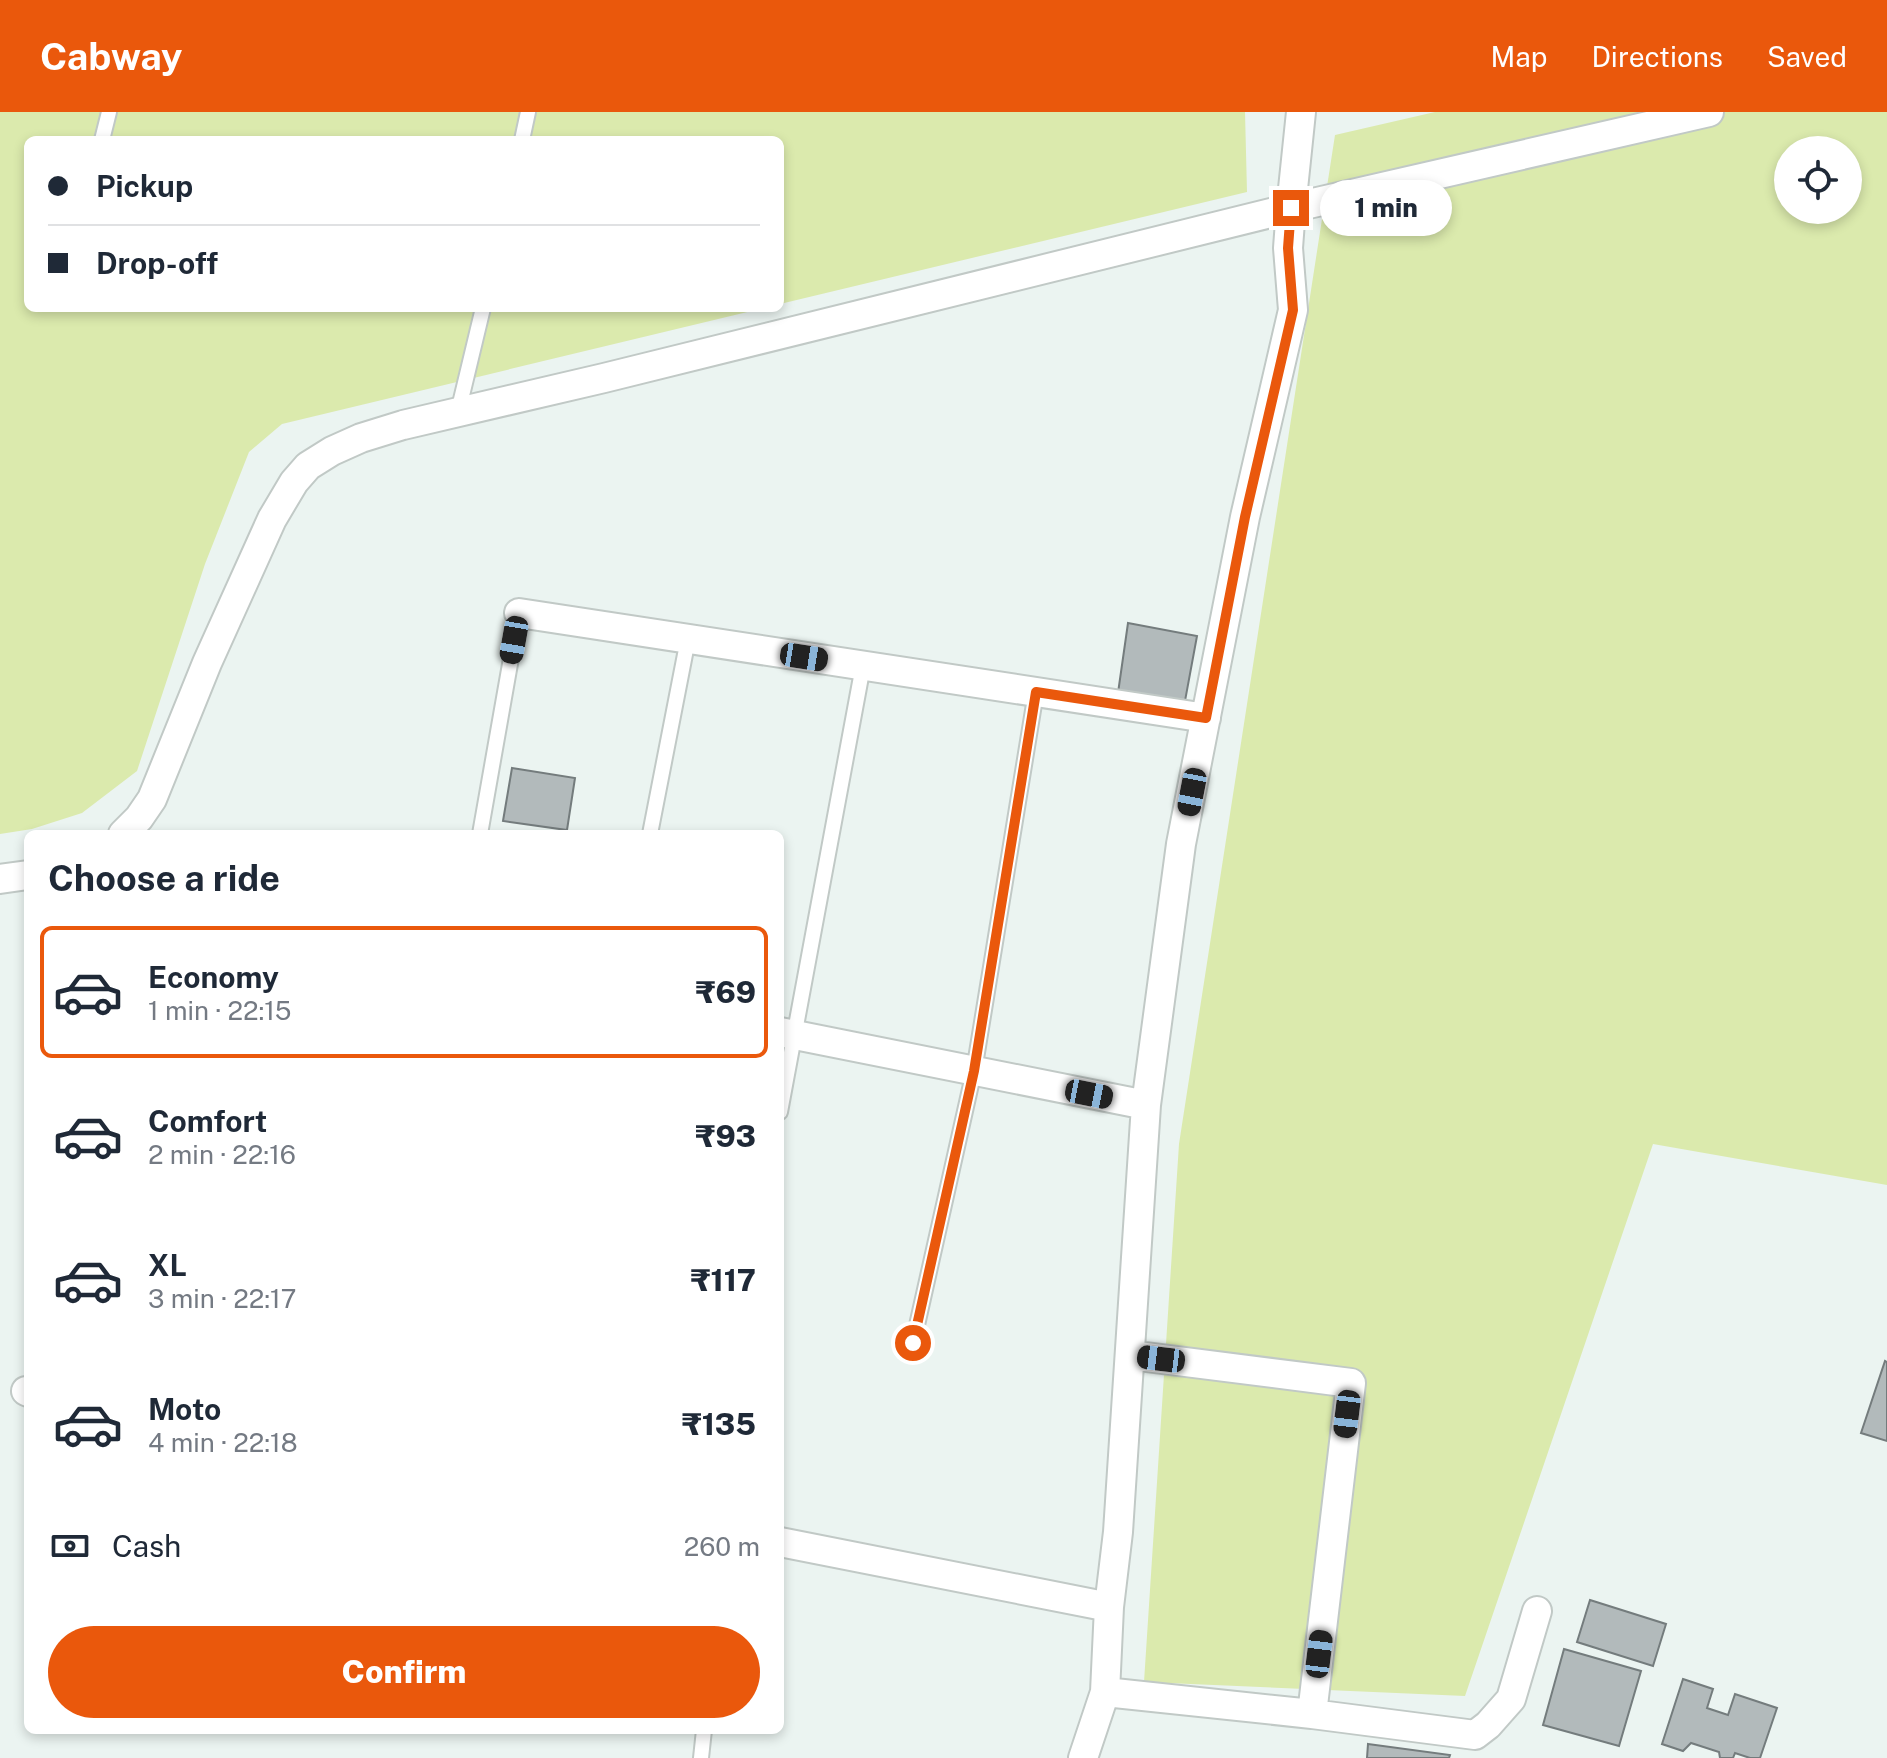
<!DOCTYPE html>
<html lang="en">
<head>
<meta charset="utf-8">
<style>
	:root { --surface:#fff; --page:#f6f6f7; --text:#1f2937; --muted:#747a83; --line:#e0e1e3; --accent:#ea580c }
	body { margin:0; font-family:"Public Sans",sans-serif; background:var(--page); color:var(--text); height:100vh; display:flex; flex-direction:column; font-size:30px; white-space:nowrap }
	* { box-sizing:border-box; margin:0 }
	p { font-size:26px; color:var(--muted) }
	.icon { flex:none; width:44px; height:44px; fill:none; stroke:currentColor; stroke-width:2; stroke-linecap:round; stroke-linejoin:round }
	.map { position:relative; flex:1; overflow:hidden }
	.details { position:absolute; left:24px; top:718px; width:760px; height:904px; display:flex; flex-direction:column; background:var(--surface); border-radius:12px; box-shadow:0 4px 12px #0003 }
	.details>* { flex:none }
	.top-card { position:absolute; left:24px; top:24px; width:760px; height:176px; border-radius:12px; box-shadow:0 4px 12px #0003; display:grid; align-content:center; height:176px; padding:0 24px; background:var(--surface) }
	.fabs { position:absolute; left:1774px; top:24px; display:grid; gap:16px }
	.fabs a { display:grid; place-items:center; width:88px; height:88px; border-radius:50%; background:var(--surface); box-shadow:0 4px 12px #0003; font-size:40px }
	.end { position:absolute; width:36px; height:36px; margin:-18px; border:10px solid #ea580c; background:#fff; box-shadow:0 0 0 4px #fff }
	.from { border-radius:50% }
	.bubble { position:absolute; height:56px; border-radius:28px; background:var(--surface); box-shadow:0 4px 12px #0003; font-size:26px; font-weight:800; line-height:56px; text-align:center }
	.car { position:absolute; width:24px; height:48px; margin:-24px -12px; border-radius:10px; box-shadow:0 0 6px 2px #0007; background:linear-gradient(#222 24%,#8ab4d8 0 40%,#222 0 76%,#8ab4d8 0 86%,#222 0) }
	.top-card b { display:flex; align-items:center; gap:28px; height:76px; font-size:30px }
	.top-card b+b { border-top:2px solid var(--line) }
	.top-card i { width:20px; height:20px; background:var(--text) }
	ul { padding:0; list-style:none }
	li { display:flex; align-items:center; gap:24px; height:132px; margin:0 16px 12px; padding:0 8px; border:4px solid transparent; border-radius:12px }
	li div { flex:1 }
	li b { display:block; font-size:30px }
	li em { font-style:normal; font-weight:800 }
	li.on { border-color:var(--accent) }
	li>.icon { width:72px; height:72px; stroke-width:1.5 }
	h2 { padding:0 24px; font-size:36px; line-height:96px }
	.pay { display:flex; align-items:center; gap:20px; height:88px; padding:0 24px; font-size:30px }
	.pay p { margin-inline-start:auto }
	.cta { display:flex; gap:16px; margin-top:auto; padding:16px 24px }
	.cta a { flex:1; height:92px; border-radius:48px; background:var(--accent); color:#fff; font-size:32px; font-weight:800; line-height:92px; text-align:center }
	header { display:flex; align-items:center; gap:48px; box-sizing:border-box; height:112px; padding:0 40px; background:var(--accent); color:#fff }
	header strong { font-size:38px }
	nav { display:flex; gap:44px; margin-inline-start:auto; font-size:28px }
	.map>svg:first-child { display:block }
</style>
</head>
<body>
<header>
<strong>Cabway</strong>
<nav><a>Map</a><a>Directions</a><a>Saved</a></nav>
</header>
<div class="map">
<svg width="1887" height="1646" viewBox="0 0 1887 1646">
	<rect width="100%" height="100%" fill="#ebf4f1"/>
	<path fill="#dbeaad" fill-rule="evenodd" d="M 0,0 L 1245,0 L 1247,80 L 780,192 L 780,28 L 28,28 L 28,196 L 764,196 L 282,312 L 249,340 L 205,452 L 137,659 L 82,701 L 32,717 L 0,722 Z
		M 1435,0 L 1887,0 L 1887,1073 L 1653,1032 L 1465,1584 L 1144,1570 L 1179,1032 L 1335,23 ZM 1788,38 L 1848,38 L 1848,98 L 1788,98 Z"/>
	<path fill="#b2babb" stroke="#747c7d" stroke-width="2" d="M 1128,511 L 1197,524 L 1185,589 L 1118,581 Z
		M 512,656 L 575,666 L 567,718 L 503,709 Z
		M 1885,1249 L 1887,1250 L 1887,1329 L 1861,1321 Z
		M 1590,1488 L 1666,1512 L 1653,1554 L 1577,1530 Z
		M 1564,1537 L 1641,1559 L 1619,1634 L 1543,1613 Z
		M 1683,1567 L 1713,1577 L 1707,1596 L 1728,1603 L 1735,1582 L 1777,1596 L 1760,1646 L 1750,1646 L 1735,1641 L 1733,1646 L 1720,1646 L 1719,1640 L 1691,1631 L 1683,1639 L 1662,1632 Z
		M 1368,1632 L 1450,1643 L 1449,1646 L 1367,1646 Z"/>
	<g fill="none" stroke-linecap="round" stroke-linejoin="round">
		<g stroke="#c1c9c6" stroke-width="18">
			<path id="service" d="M 102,28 L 109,0
				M 522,28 L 528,0
				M 458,300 L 483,196
				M 480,722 L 519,501
				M 650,722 L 688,527
				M 780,1000 L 863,554
				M 913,1231 L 974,959 L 1036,580
				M 701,1646 L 704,1618"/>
		</g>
		<g stroke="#c1c9c6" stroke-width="32">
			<path id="minor" d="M 1301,0 L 1291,96 L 1709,0
				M 519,501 L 1206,606
				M 123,722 L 139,706 L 152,687 L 207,551 L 272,407 L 294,370 L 308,354 L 332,339 L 361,326 L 403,313 L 604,266 L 1291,96 L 1288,136 L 1293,198 L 1245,405 L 1181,732 L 1146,993 L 1118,1420 L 1109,1495 L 1105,1580 L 1083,1646
				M 0,767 L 28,763
				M 780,920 L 1146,993
				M 1130,1243 L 1351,1271 L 1312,1602 L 1475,1623 L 1488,1613 L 1511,1587 L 1537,1499
				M 26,1279 L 28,1280
				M 780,1430 L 1109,1495
				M 1105,1580 L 1312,1602"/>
		</g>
		<use href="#service" stroke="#fff" stroke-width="14"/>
		<use href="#minor" stroke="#fff" stroke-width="28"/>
	</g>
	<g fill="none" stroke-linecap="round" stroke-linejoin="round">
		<path stroke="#ea580c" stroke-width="10" d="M 913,1231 L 974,959 L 1036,580 L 1206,606 L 1245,405 L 1293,198 L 1288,136 L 1291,96"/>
	</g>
</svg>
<div class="fabs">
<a><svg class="icon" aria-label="locate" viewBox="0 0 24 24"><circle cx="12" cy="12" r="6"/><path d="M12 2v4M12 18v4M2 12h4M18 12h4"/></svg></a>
</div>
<i class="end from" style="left:913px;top:1231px"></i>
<i class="end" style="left:1291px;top:96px"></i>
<div class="bubble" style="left:1320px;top:68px;width:132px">1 min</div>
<i class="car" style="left:514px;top:528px;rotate:190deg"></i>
<i class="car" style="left:804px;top:545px;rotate:99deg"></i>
<i class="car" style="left:1192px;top:680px;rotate:191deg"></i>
<i class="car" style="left:1089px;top:982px;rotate:101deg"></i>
<i class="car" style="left:1161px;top:1247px;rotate:277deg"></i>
<i class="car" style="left:1347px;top:1302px;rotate:187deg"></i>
<i class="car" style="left:1319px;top:1542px;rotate:7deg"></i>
<div class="top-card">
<b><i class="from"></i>Pickup</b>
<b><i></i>Drop-off</b>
</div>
<section class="details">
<h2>Choose a ride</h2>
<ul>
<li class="on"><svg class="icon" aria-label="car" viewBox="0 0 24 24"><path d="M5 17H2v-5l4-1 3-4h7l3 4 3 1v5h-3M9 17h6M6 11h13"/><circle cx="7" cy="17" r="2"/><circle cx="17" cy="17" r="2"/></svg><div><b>Economy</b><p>1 min · 22:15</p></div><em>₹69</em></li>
<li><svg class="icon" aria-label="car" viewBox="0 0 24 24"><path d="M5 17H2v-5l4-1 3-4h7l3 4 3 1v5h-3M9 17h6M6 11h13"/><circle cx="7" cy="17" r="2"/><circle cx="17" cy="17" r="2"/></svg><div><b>Comfort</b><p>2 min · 22:16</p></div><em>₹93</em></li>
<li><svg class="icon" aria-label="car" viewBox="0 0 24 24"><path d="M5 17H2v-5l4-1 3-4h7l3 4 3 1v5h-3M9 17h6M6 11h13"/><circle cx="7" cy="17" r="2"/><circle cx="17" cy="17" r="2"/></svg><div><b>XL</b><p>3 min · 22:17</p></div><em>₹117</em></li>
<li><svg class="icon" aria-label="car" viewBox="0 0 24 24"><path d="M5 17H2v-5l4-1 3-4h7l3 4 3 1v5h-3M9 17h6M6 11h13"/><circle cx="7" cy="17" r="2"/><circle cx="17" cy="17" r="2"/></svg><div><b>Moto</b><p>4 min · 22:18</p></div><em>₹135</em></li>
</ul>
<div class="pay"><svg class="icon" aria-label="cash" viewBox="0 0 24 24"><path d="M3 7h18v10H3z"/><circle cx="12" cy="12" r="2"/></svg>Cash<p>260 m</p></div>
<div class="cta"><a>Confirm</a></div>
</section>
</div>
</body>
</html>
